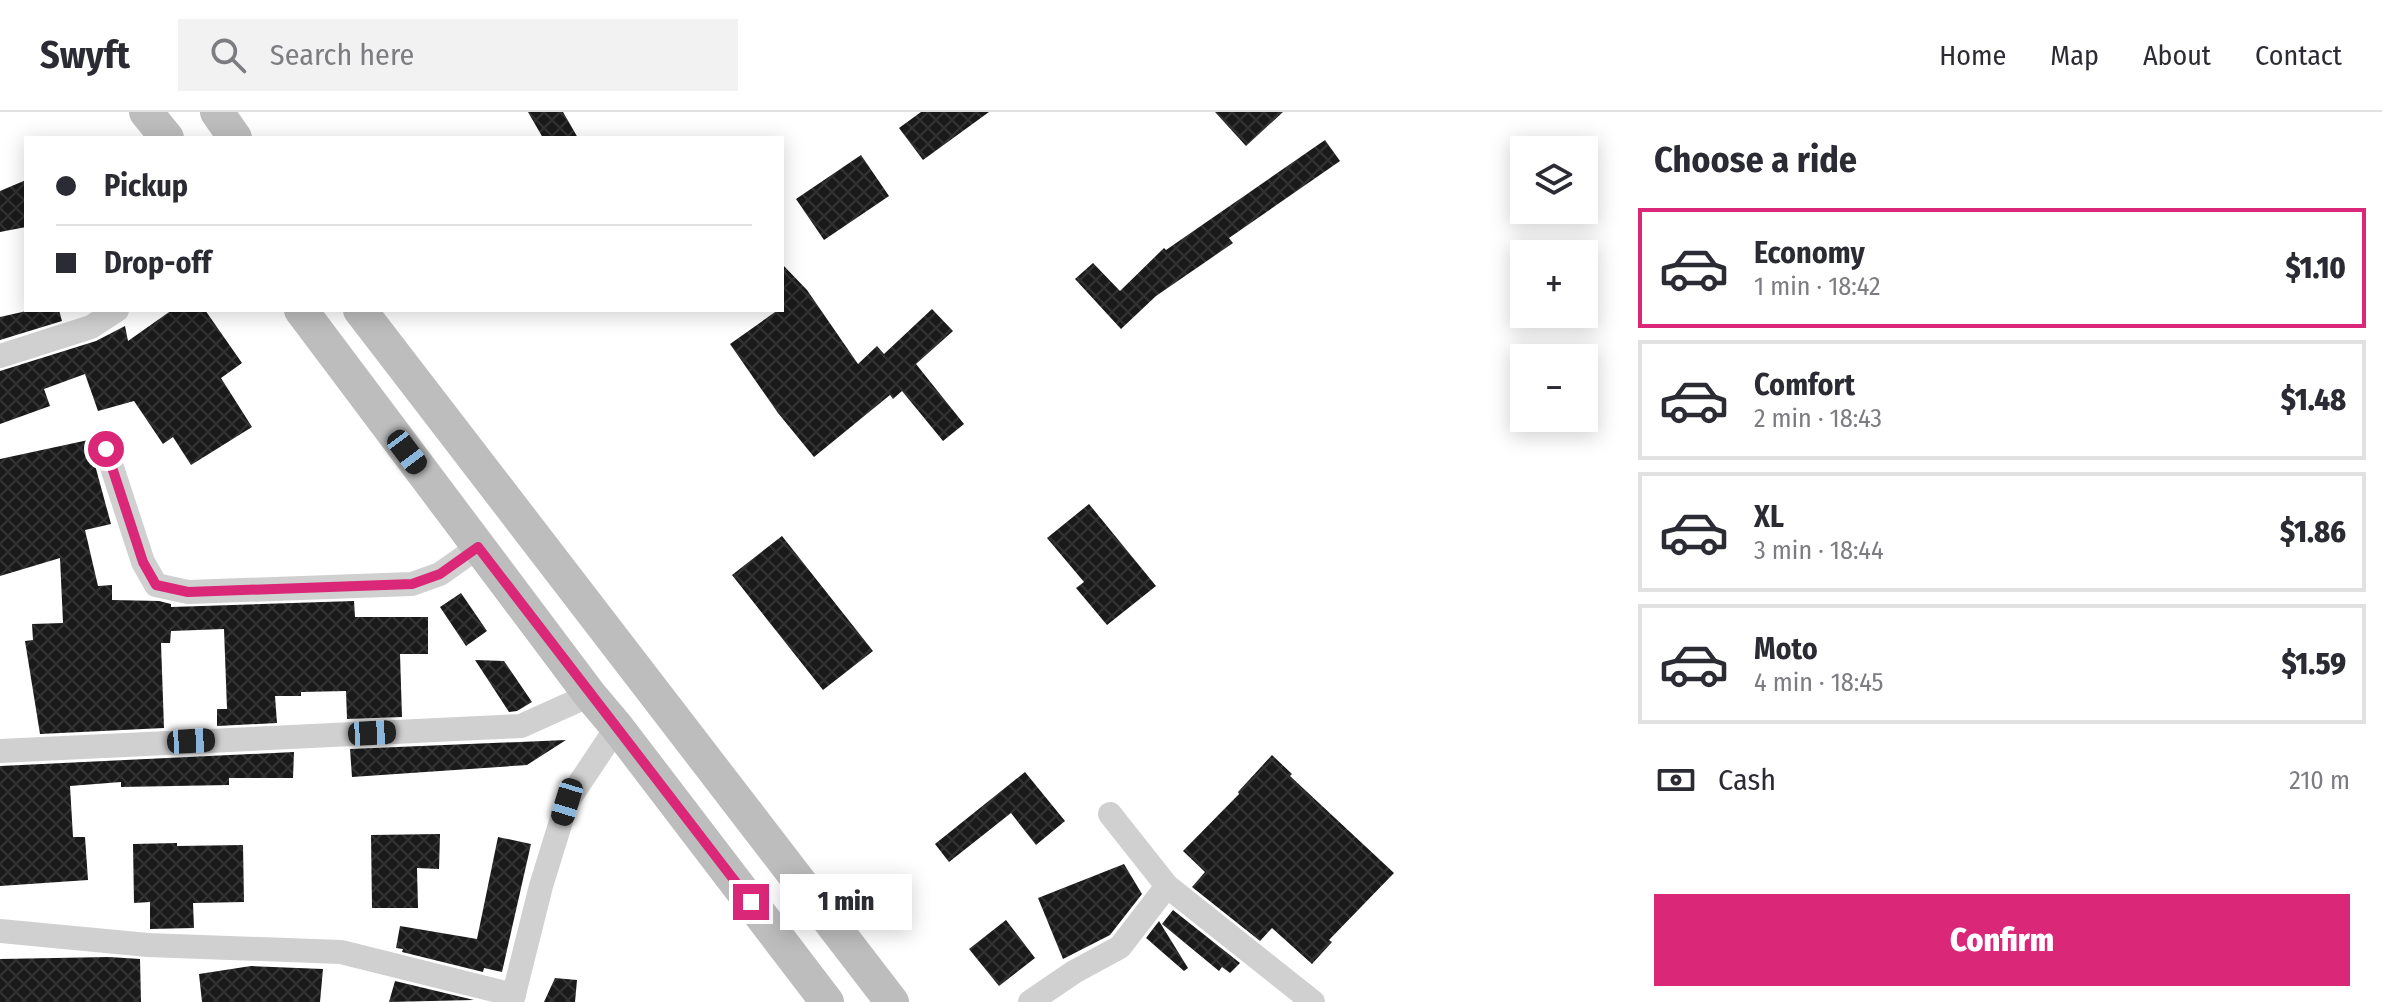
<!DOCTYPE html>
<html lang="en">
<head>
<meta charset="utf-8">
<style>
	:root { --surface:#fff; --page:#f2f2f3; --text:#2b2b33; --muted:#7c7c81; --line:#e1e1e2; --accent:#db2777 }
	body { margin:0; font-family:"Fira Sans Condensed",sans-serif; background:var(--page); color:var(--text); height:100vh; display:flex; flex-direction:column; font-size:30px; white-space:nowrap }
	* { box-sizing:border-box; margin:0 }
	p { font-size:26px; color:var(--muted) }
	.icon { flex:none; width:44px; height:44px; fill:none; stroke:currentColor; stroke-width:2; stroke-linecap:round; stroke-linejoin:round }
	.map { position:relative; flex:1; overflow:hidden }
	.panel { display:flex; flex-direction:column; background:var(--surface); width:760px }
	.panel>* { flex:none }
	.hud { position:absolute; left:24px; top:24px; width:760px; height:176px; border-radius:0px; box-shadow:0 4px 20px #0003; display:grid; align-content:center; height:176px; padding:0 32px; background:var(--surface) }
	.fabs { position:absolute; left:1510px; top:24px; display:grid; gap:16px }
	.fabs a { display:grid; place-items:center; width:88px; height:88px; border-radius:0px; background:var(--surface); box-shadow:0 4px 20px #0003; font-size:40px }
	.end { position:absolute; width:36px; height:36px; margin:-18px; border:10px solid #db2777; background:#fff; box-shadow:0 0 0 4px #fff }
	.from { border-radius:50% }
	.bubble { position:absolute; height:56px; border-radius:0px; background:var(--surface); box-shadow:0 4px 20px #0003; font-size:26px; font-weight:800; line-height:56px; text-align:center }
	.car { position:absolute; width:24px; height:48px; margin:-24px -12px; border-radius:10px; box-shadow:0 0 6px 2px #0007; background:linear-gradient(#222 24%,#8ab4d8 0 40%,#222 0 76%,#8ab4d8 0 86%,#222 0) }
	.hud b { display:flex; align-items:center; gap:28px; height:76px; font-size:30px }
	.hud b+b { border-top:2px solid var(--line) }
	.hud i { width:20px; height:20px; background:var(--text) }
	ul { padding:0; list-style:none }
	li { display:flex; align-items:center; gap:24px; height:120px; margin:0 16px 12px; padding:0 16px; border:4px solid var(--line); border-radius:0px }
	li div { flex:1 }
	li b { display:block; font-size:30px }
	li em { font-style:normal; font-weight:800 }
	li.current { border-color:var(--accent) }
	li>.icon { width:72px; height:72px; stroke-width:1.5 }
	h2 { padding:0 32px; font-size:36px; line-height:96px }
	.pay { display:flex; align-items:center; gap:20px; height:88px; padding:0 32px; font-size:30px }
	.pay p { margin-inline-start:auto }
	.button { display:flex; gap:16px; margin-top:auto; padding:16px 32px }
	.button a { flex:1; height:92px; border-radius:0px; background:var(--accent); color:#fff; font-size:32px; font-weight:800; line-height:92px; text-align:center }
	header { display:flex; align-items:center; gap:48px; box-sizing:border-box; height:112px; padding:0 40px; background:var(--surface); border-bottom:2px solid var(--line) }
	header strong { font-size:38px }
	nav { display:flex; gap:44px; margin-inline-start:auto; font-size:28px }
	.search { width:560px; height:72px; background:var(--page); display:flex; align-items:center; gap:20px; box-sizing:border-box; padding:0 28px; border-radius:0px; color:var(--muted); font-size:30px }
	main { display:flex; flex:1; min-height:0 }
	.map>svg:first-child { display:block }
</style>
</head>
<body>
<header>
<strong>Swyft</strong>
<div class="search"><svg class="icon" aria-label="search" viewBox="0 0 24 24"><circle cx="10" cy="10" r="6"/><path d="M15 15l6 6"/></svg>Search here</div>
<nav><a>Home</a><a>Map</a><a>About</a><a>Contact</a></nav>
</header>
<main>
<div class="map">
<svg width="1622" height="890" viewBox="0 0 1622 890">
	<defs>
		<pattern id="building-cross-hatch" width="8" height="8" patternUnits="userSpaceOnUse" patternTransform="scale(2)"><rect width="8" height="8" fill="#1a1a1a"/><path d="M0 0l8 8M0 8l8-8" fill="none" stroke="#333"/></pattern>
	</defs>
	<rect width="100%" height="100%" fill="#fff"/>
	<path fill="url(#building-cross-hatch)" d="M 528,0 L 563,0 L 578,26 L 543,26 Z
		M 921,0 L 989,0 L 923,48 L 899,16 Z
		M 1215,0 L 1283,0 L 1246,34 Z
		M 1325,28 L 1340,49 L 1229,126 L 1233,131 L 1156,184 L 1121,217 L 1075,167 L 1093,151 L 1120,179 L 1164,136 L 1166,138 Z
		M 861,43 L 889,84 L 824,128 L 796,87 Z
		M 26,68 L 26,115 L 0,120 L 0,79 Z
		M 782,152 L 807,178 L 858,252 L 877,234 L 884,242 L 932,197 L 953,219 L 916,252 L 964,312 L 943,329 L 902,279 L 893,287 L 890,283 L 814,345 L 778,301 L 730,232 L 778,198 L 782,198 Z
		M 31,198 L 59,198 L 62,209 L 0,228 L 0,205 Z
		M 172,198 L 205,198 L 242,251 L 221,266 L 252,315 L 191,353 L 173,325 L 163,332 L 134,289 L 98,299 L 85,262 L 44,277 L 50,294 L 0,312 L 0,259 L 96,229 L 125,214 L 128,229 Z
		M 93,327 L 92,342 L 111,412 L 85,418 L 98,474 L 112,473 L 112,488 L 159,489 L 171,492 L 171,495 L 354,489 L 355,505 L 428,505 L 428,542 L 400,542 L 402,605 L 347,607 L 346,579 L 301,580 L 301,584 L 275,584 L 277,611 L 217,614 L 217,597 L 227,597 L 224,517 L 171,519 L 170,531 L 161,531 L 164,616 L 40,622 L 25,529 L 33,528 L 32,512 L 63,511 L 60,446 L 0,464 L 0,347 Z
		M 1089,392 L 1156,474 L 1107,513 L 1076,476 L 1084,470 L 1047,426 Z
		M 782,424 L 873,539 L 823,578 L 732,463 Z
		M 461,481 L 487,519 L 466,534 L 440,495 Z
		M 475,548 L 504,549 L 532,590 L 517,599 L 509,600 Z
		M 566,628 L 527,653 L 352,665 L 350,637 Z
		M 294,640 L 293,666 L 229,666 L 229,673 L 121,675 L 121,670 L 70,674 L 73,725 L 85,725 L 88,768 L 0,774 L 0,654 Z
		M 1272,643 L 1292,662 L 1290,664 L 1394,761 L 1329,828 L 1332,830 L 1312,852 L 1272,816 L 1260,829 L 1192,775 L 1205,760 L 1183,739 L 1239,682 L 1238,680 Z
		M 1025,660 L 1065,709 L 1036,733 L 1011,701 L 949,750 L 935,732 Z
		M 440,722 L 439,757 L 417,756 L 418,796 L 372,796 L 371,723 Z
		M 498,725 L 531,732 L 502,860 L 484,856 L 483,860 L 402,840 L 403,837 L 396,836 L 400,814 L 477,827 Z
		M 177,731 L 177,734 L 243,733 L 244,790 L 193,791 L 194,816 L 150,817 L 150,790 L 134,791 L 133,732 Z
		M 1124,752 L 1142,782 L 1110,823 L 1063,847 L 1038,786 Z
		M 1173,798 L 1240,851 L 1230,861 L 1222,855 L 1219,859 L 1162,812 Z
		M 1006,808 L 1035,846 L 999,874 L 969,837 Z
		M 1159,809 L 1188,856 L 1184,859 L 1146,826 Z
		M 109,845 L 140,847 L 141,890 L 0,890 L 0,847 Z
		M 251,854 L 323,857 L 320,890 L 202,890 L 199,862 Z
		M 555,866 L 577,868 L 575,890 L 544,890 Z
		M 395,869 L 474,888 L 389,890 Z"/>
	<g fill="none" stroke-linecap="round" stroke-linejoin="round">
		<path stroke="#d0d0d0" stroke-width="24" d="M 0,244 L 91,215 L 117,198
			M 106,337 L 143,450 L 156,473 L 188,480 L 412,472 L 440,462 L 478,435
			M 0,639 L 521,614 L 590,583
			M 1110,702 L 1167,774 L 1313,890
			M 0,819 L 148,833 L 341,840 L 514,883
			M 512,890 L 541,774 L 567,690 L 617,615
			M 1030,890 L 1074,860 L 1120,835 L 1167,774"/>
		<path stroke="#bdbdbd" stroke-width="34" d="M 146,0 L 167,26
			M 217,0 L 235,26
			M 301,198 L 590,583 L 617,615 L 827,890
			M 360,198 L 892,890"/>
	</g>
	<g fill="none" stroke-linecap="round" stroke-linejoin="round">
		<path stroke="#db2777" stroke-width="10" d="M 106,337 L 143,450 L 156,473 L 188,480 L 412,472 L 440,462 L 478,435 L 751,790"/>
	</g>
</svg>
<div class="fabs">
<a><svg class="icon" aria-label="layers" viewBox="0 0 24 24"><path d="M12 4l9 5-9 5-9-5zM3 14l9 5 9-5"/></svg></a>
<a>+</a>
<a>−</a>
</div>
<i class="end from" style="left:106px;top:337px"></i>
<i class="end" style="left:751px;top:790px"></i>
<div class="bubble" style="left:780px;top:762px;width:132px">1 min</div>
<i class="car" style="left:407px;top:340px;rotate:143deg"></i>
<i class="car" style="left:372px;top:621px;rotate:87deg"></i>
<i class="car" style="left:191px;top:629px;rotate:87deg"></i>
<i class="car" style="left:567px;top:690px;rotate:197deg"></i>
<div class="hud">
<b><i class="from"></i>Pickup</b>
<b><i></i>Drop-off</b>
</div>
</div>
<section class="panel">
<h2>Choose a ride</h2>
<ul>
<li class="current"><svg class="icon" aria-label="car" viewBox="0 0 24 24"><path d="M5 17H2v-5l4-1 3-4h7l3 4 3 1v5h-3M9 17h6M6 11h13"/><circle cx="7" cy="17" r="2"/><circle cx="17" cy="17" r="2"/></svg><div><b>Economy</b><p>1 min · 18:42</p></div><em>$1.10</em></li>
<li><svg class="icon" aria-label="car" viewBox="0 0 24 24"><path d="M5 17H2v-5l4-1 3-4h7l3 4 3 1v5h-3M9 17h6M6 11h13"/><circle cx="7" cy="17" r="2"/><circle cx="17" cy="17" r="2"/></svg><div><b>Comfort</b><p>2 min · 18:43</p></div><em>$1.48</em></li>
<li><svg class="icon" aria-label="car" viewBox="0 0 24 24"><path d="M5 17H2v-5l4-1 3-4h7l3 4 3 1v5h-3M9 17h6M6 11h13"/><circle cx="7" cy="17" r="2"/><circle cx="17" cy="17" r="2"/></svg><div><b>XL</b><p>3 min · 18:44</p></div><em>$1.86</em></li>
<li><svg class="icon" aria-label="car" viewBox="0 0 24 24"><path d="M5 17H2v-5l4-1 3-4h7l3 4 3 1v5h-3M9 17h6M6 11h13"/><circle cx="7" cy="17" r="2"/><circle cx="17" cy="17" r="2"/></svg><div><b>Moto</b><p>4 min · 18:45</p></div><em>$1.59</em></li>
</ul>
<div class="pay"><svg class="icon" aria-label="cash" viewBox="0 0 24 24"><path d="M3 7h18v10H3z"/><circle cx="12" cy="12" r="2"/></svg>Cash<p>210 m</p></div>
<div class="button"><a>Confirm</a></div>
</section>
</main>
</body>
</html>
